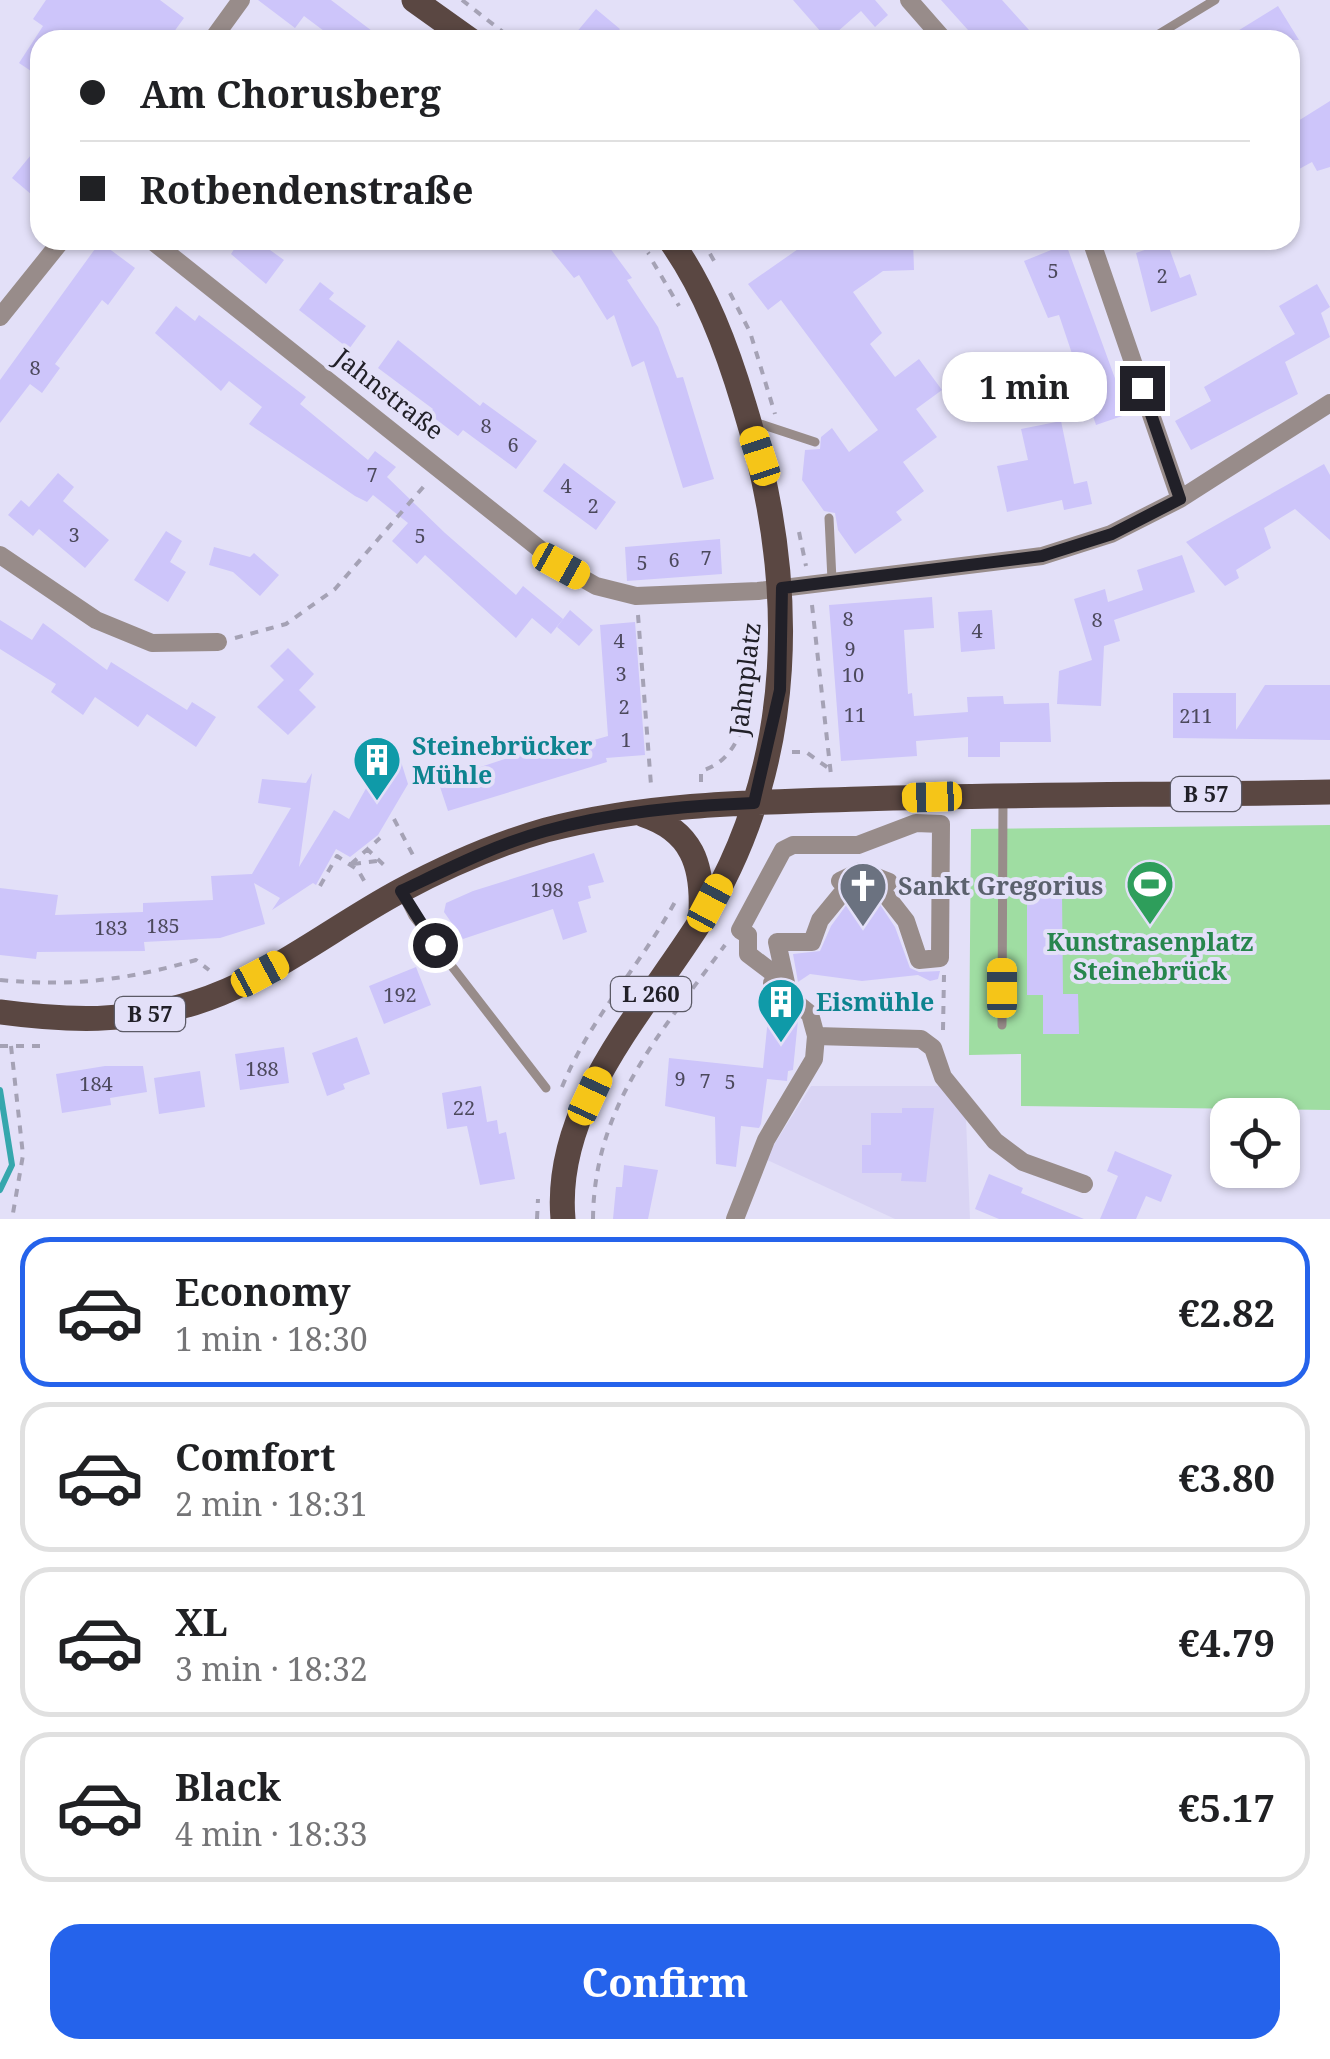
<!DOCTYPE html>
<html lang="en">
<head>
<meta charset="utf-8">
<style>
	:root { --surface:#fff; --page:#f2f2f2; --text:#202124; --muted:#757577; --line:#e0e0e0; --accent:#2563eb }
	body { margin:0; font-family:"Noto Serif",serif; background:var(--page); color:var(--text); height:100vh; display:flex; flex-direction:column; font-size:38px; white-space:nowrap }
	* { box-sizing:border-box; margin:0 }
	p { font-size:32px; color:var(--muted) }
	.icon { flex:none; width:55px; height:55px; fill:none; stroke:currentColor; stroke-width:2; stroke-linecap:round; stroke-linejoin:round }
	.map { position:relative; height:1219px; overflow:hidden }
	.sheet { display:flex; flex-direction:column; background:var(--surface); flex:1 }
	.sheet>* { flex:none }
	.guide { position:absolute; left:30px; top:30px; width:1270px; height:220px; border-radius:30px; box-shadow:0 2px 8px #0004; display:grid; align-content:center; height:220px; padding:0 50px; background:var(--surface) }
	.tools { position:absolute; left:1210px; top:1098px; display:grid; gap:20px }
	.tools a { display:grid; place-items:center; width:90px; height:90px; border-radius:20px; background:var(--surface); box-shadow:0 2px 8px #0004; font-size:50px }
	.end { position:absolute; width:45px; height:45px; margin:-22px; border:12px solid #212028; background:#fff; box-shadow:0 0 0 5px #fff }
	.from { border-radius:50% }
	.bubble { position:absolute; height:70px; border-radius:30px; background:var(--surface); box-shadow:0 2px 8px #0004; font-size:32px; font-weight:700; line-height:70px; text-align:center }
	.car { position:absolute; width:30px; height:60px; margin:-30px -15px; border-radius:12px; box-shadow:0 0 8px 2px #0007; background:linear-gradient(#f5c518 24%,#345 0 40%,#f5c518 0 76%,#345 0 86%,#f5c518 0) }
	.guide b { display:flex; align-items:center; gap:35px; height:95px; font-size:38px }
	.guide b+b { border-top:2px solid var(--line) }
	.guide i { width:25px; height:25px; background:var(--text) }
	ul { padding:18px 0 0; list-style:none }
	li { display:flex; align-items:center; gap:30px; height:150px; margin:0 20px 15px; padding:0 30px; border:5px solid var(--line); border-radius:30px }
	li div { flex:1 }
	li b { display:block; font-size:38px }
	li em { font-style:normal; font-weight:700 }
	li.on { border-color:var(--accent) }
	li>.icon { width:90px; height:90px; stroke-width:1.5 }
	.cta { display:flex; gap:20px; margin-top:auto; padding:20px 50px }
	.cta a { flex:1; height:115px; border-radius:30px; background:var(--accent); color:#fff; font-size:40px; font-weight:700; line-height:115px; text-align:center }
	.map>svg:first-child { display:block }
</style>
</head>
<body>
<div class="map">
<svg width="1330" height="1219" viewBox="0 0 1330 1219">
	<rect width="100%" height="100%" fill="#e3e0f8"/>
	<path fill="#d9d4f4" d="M 811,1086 L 942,1086 L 966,1118 L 970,1219 L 895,1219 L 765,1159 Z"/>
	<path fill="#9fdda2" d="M 1330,825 L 1330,1110 L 1021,1106 L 1021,1054 L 969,1055 L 971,829 Z"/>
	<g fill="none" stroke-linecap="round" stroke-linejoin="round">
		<path stroke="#36a7ad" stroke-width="6" d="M 0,1090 L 12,1165 L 0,1190"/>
	</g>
	<path fill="#cdc5fa" d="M 46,0 L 160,0 L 184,18 L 168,40 L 40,40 L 40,77 L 19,63 L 43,26 L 33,19 Z
		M 258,0 L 331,0 L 384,40 L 336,40 L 304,16 L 295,28 Z
		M 793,0 L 875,0 L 888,15 L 875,27 L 861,11 L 828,40 Z
		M 941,0 L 1002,0 L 1038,40 L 977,40 Z
		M 1278,6 L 1299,40 L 1223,40 Z
		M 596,9 L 620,29 L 611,40 L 570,40 Z
		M 1330,101 L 1330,167 L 1317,171 L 1312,162 L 1290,174 L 1290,126 Z
		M 40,144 L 40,186 L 32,195 L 12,178 Z
		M 240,240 L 256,240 L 284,260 L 266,284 L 231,254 Z
		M 543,240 L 604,240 L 632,278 L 627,280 L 658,327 L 677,378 L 683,377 L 714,479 L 683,488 L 644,361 L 632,367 L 614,315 L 607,320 L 579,275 L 574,278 Z
		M 811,240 L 913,240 L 914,270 L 883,271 L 853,292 L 882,333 L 870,344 L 895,377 L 919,359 L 942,390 L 916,409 L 937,437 L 903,462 L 924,491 L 896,512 L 902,520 L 855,554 L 838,530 L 835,513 L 824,511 L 802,480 L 805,450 L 820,449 L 821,437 L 832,428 L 849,452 L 878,430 L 781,300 L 768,310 L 748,284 Z
		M 100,242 L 135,268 L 108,305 L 102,300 L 55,364 L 60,368 L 42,393 L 30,384 L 0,423 L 0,380 Z
		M 1167,242 L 1180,278 L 1190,274 L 1197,295 L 1151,312 L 1136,253 Z
		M 1066,244 L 1128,414 L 1096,425 L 1059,315 L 1048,318 L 1024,261 Z
		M 320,282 L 334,293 L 329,299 L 366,326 L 349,349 L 299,310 Z
		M 1317,284 L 1330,307 L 1321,313 L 1330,337 L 1285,362 L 1298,394 L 1191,450 L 1175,421 L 1211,401 L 1204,387 L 1295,334 L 1279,306 Z
		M 176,306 L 195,321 L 199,315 L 306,397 L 300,404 L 368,460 L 375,451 L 396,467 L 387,477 L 445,533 L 516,595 L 523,586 L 563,619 L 551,634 L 532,618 L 516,638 L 425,555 L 417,564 L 392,541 L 408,523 L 373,495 L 367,502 L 355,496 L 249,424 L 262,407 L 229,381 L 221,391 L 155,333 Z
		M 398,340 L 480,406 L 483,402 L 537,441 L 516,469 L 463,430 L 458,436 L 429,414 L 433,409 L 378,368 Z
		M 1061,421 L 1074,484 L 1087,481 L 1092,504 L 1064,510 L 1062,500 L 1007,512 L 997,466 L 1028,460 L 1021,429 Z
		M 564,463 L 616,502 L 596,530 L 543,491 Z
		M 1324,464 L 1330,475 L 1330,540 L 1295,509 L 1264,528 L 1271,548 L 1236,570 L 1239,578 L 1225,586 L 1186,542 Z
		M 58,473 L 74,487 L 63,501 L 109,540 L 85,568 L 39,529 L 33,536 L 8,515 L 21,500 L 29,507 Z
		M 166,531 L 182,541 L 170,562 L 186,572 L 168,602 L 134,580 Z
		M 720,539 L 722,574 L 627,581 L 625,547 Z
		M 214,547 L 250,557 L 254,553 L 279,575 L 260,596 L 233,572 L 209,565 Z
		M 1182,555 L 1195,592 L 1114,620 L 1120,641 L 1104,646 L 1101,706 L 1057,704 L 1059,671 L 1092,660 L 1074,599 L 1105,589 L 1108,602 L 1143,590 L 1137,570 Z
		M 932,597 L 934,628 L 904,630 L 908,694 L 912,693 L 914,716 L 968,712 L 967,697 L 1003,696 L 1004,704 L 1049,703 L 1051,742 L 1000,742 L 1000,757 L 968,757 L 968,737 L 916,741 L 917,756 L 841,761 L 829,605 Z
		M 570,610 L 593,630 L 579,646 L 557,627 Z
		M 992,610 L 995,649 L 961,652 L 958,612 Z
		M 0,620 L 32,640 L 43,623 L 107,670 L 111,662 L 187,710 L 192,702 L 216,717 L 196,747 L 147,714 L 138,727 L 95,697 L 83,715 L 51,692 L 56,684 L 0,649 Z
		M 635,622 L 645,755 L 606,758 L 607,762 L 448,811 L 438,781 L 532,750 L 534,757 L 608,736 L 600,625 Z
		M 288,648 L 314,674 L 299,690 L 316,707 L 288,735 L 257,707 L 284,680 L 270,666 Z
		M 1265,685 L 1330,685 L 1330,740 L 1173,738 L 1173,693 L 1236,693 L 1236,730 Z
		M 384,745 L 398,752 L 408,784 L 378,835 L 350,857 L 336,849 L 316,885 L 313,883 L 272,910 L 280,898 L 254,883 L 265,924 L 220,938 L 144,942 L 145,951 L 37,952 L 36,959 L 0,955 L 0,888 L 58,895 L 55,915 L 143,912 L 143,903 L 213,900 L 211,876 L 252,874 L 291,808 L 258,803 L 262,779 L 306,783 L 312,773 L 299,867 L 334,810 L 349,819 L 379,765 L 375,762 Z
		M 594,853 L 604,882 L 588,886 L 591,898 L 578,902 L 587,932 L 563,940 L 553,909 L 463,939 L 444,912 L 446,903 L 473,891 Z
		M 861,885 L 869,888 L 895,927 L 910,968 L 919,972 L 940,971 L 938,979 L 930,981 L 918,975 L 862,981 L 810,974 L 798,982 L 793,954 L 820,951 L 831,926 Z
		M 1027,892 L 1062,892 L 1063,994 L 1078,994 L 1079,1034 L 1043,1034 L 1043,995 L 1027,995 Z
		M 416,967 L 431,1005 L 384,1024 L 369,986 Z
		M 768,1018 L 798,1020 L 793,1070 L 788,1071 L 787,1081 L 767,1079 L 761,1124 L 759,1128 L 741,1126 L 736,1167 L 716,1164 L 715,1117 L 665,1106 L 669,1058 L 763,1068 Z
		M 357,1037 L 370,1074 L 343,1084 L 345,1089 L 327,1096 L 312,1053 Z
		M 284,1047 L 289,1083 L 240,1090 L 235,1054 Z
		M 105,1066 L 143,1066 L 147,1092 L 110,1098 L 111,1105 L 62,1113 L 56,1074 Z
		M 200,1071 L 205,1107 L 159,1114 L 154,1078 Z
		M 481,1086 L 487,1122 L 497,1120 L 499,1134 L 506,1132 L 515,1179 L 480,1185 L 467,1126 L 447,1129 L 442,1093 Z
		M 902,1108 L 934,1108 L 926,1182 L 901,1181 L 902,1173 L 862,1173 L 862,1145 L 871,1145 L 871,1113 L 902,1113 Z
		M 1115,1151 L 1172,1175 L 1161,1202 L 1146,1196 L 1136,1219 L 1100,1219 L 1118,1176 L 1107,1171 Z
		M 624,1165 L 658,1170 L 648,1219 L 613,1219 L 616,1187 L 622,1187 Z
		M 989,1174 L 1023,1188 L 1021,1193 L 1084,1219 L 999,1219 L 975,1209 Z"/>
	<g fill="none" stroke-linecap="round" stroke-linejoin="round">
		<path stroke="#a5a2b5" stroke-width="4" stroke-dasharray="8 8" stroke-linecap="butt" d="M 462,0 L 513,40
			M 638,240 L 649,254
			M 702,240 L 717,266
			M 653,262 L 679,306
			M 730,293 L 750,332 L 775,414
			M 799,532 L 806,566
			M 812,605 L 831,775
			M 638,615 L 651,785
			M 235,638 L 286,624 L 335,589 L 425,485
			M 792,752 L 806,752 L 831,770
			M 701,782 L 701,771 C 748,758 750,695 754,653
			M 394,819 L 415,859
			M 366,848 L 388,869
			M 351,864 L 380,838
			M 353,864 L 384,860
			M 320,886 L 337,856 L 358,870 L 366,884
			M 0,980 C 73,987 126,980 196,960 L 209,970
			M 943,1030 L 944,975
			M 0,1046 L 40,1046 L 43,1043
			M 11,1046 L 23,1155 L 12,1219
			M 562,1087 C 590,1018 641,965 676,900
			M 537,1219 L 538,1199
			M 593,1219 C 594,1105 661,1033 725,945"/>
		<path stroke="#988c8a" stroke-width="9" d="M 1149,40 L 1215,0
			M 751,421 L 815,442
			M 829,518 L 832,580
			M 402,894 L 413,916 L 546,1088
			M 1002,1025 L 1003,799"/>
		<path stroke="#988c8a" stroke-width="18" d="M 909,0 L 944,40
			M 212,40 L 241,0
			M 151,240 L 561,566 L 596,586 L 636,596 L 758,591 L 1042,556 L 1111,534 L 1180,499 L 1330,403
			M 1091,240 L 1180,499
			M 0,317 L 62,240
			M 0,555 L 96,620 L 152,643 L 218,642
			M 916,823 L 941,824 L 940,958 L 919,960 L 906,921 L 881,889 L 889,882 L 861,871 L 840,881 L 848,886 L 820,920 L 812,942 L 777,942 L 786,983 L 748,954 L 748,935 L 740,930 L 783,850 L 793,845 L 858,845 Z
			M 816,1036 L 921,1039 L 933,1048 L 943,1077 L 995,1141 L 1023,1162 L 1084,1184
			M 735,1219 L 766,1140 L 814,1059 L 816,1036 L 810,1014 L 772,983"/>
		<path stroke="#5a4742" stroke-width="25" d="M 414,0 L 470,40
			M 644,815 C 692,831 703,865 701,912
			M 0,1012 C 66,1021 130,1023 194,1003 C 269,980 331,928 400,891 C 445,867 497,844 546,830 C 649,803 756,802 861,799 C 1017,794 1174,795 1330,792
			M 563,1219 C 553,1106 644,1011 700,922 C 799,762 798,580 744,405 C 727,348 705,289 670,240"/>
	</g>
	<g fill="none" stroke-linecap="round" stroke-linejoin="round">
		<path stroke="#212028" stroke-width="12" d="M 435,945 L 401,891 C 448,869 495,845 545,831 C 613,812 683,806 754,803 L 780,690 L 782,588 L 1042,556 L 1112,534 L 1180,499 L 1142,388"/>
	</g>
	<defs>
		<g id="building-pin" transform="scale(2.5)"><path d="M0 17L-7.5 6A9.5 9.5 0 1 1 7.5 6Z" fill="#0f9aa8" stroke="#e3e0f8"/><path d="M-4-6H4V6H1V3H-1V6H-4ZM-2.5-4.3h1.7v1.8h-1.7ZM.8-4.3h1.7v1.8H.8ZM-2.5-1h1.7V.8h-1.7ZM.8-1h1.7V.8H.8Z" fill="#fff"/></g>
		<g id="stadium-pin" transform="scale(2.5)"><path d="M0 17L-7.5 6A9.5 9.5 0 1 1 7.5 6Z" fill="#2e9e5b" stroke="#e3e0f8"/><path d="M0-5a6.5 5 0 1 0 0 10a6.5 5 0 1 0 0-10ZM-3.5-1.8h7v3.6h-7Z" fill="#fff"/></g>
		<g id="church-pin" transform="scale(2.5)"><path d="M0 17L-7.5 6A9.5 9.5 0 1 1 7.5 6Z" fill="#6b7280" stroke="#e3e0f8"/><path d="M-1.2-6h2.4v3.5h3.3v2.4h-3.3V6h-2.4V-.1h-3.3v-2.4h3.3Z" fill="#fff"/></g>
	</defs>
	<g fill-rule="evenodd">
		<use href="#building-pin" x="377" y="760"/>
		<use href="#stadium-pin" x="1150" y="884"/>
		<use href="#church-pin" x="863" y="886"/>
		<use href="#building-pin" x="781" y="1002"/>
	</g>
	<g text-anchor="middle" stroke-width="8" stroke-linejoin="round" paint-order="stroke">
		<g font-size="20" fill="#4c495c">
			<text x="1053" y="278">5</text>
			<text x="1162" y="283">2</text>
			<text x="35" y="375">8</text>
			<text x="486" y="433">8</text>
			<text x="513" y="452">6</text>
			<text x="372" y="482">7</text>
			<text x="566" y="493">4</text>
			<text x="593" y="513">2</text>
			<text x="74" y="542">3</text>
			<text x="420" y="543">5</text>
			<text x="706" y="565">7</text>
			<text x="674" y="567">6</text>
			<text x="642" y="570">5</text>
			<text x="848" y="626">8</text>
			<text x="1097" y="627">8</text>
			<text x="977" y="638">4</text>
			<text x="619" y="648">4</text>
			<text x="850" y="656">9</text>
			<text x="621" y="681">3</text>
			<text x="853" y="682">10</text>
			<text x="624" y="714">2</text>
			<text x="855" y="722">11</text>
			<text x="1196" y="723">211</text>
			<text x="626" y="747">1</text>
			<text x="547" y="897">198</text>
			<text x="163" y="933">185</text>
			<text x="111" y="935">183</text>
			<text x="400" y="1002">192</text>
			<text x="262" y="1076">188</text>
			<text x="680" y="1086">9</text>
			<text x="705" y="1088">7</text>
			<text x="730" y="1089">5</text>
			<text x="96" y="1091">184</text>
			<text x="464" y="1115">22</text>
		</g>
		<g fill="#e3e0f8" stroke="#5b5a66" stroke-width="2.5">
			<rect x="1171" y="777" width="70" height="34" rx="8"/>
			<rect x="611" y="977" width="80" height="34" rx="8"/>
			<rect x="115" y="997" width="70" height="34" rx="8"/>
		</g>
		<g font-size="22" font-weight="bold" fill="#212028">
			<text x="1206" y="802">B 57</text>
			<text x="651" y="1002">L 260</text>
			<text x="150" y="1022">B 57</text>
		</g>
		<g font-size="25" fill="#212028" stroke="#e3e0f8">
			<text transform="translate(389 394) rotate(38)" y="9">Jahnstraße</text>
			<text transform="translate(745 679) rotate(-83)" y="9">Jahnplatz</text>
		</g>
		<g font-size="25" font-weight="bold" fill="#0d838f" stroke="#e3e0f8" text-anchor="start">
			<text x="412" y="755">Steinebrücker<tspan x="412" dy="29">Mühle</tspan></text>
			<text x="816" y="1011">Eismühle</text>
		</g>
		<g font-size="25" font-weight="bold" fill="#5b616d" stroke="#e3e0f8" text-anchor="start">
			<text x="898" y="895">Sankt Gregorius</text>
		</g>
		<g font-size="25" font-weight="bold" fill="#27864d" stroke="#e3e0f8">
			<text x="1150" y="951">Kunstrasenplatz<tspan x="1150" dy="29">Steinebrück</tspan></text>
		</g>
	</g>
</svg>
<div class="tools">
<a><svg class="icon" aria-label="locate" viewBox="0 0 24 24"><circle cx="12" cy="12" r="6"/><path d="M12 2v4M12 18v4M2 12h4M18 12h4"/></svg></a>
</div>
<i class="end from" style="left:435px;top:945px"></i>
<i class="end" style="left:1142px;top:388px"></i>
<div class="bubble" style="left:942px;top:352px;width:165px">1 min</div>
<i class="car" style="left:760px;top:456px;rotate:342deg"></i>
<i class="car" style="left:561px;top:566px;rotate:119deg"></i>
<i class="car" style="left:932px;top:797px;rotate:268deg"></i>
<i class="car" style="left:710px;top:903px;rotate:28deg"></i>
<i class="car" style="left:260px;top:974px;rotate:62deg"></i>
<i class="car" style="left:1002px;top:988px;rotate:0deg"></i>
<i class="car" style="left:590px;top:1096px;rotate:25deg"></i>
<div class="guide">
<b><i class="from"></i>Am Chorusberg</b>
<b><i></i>Rotbendenstraße</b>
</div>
</div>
<section class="sheet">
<ul>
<li class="on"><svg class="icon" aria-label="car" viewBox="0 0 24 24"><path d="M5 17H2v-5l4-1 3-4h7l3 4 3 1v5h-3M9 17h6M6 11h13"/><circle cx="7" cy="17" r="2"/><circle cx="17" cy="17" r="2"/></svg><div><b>Economy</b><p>1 min · 18:30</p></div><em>€2.82</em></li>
<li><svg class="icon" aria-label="car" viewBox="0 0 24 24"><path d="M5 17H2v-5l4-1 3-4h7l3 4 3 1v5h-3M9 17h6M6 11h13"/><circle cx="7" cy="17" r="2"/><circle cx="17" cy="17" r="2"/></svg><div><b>Comfort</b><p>2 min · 18:31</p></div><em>€3.80</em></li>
<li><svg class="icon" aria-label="car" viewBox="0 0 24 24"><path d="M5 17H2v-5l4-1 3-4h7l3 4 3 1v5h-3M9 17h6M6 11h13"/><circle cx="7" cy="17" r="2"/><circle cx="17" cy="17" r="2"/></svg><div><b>XL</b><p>3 min · 18:32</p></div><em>€4.79</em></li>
<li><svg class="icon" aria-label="car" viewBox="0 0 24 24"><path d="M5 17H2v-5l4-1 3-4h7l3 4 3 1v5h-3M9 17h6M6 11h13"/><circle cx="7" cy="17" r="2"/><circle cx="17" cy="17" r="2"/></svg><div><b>Black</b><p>4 min · 18:33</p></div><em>€5.17</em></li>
</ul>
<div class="cta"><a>Confirm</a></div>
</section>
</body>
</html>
